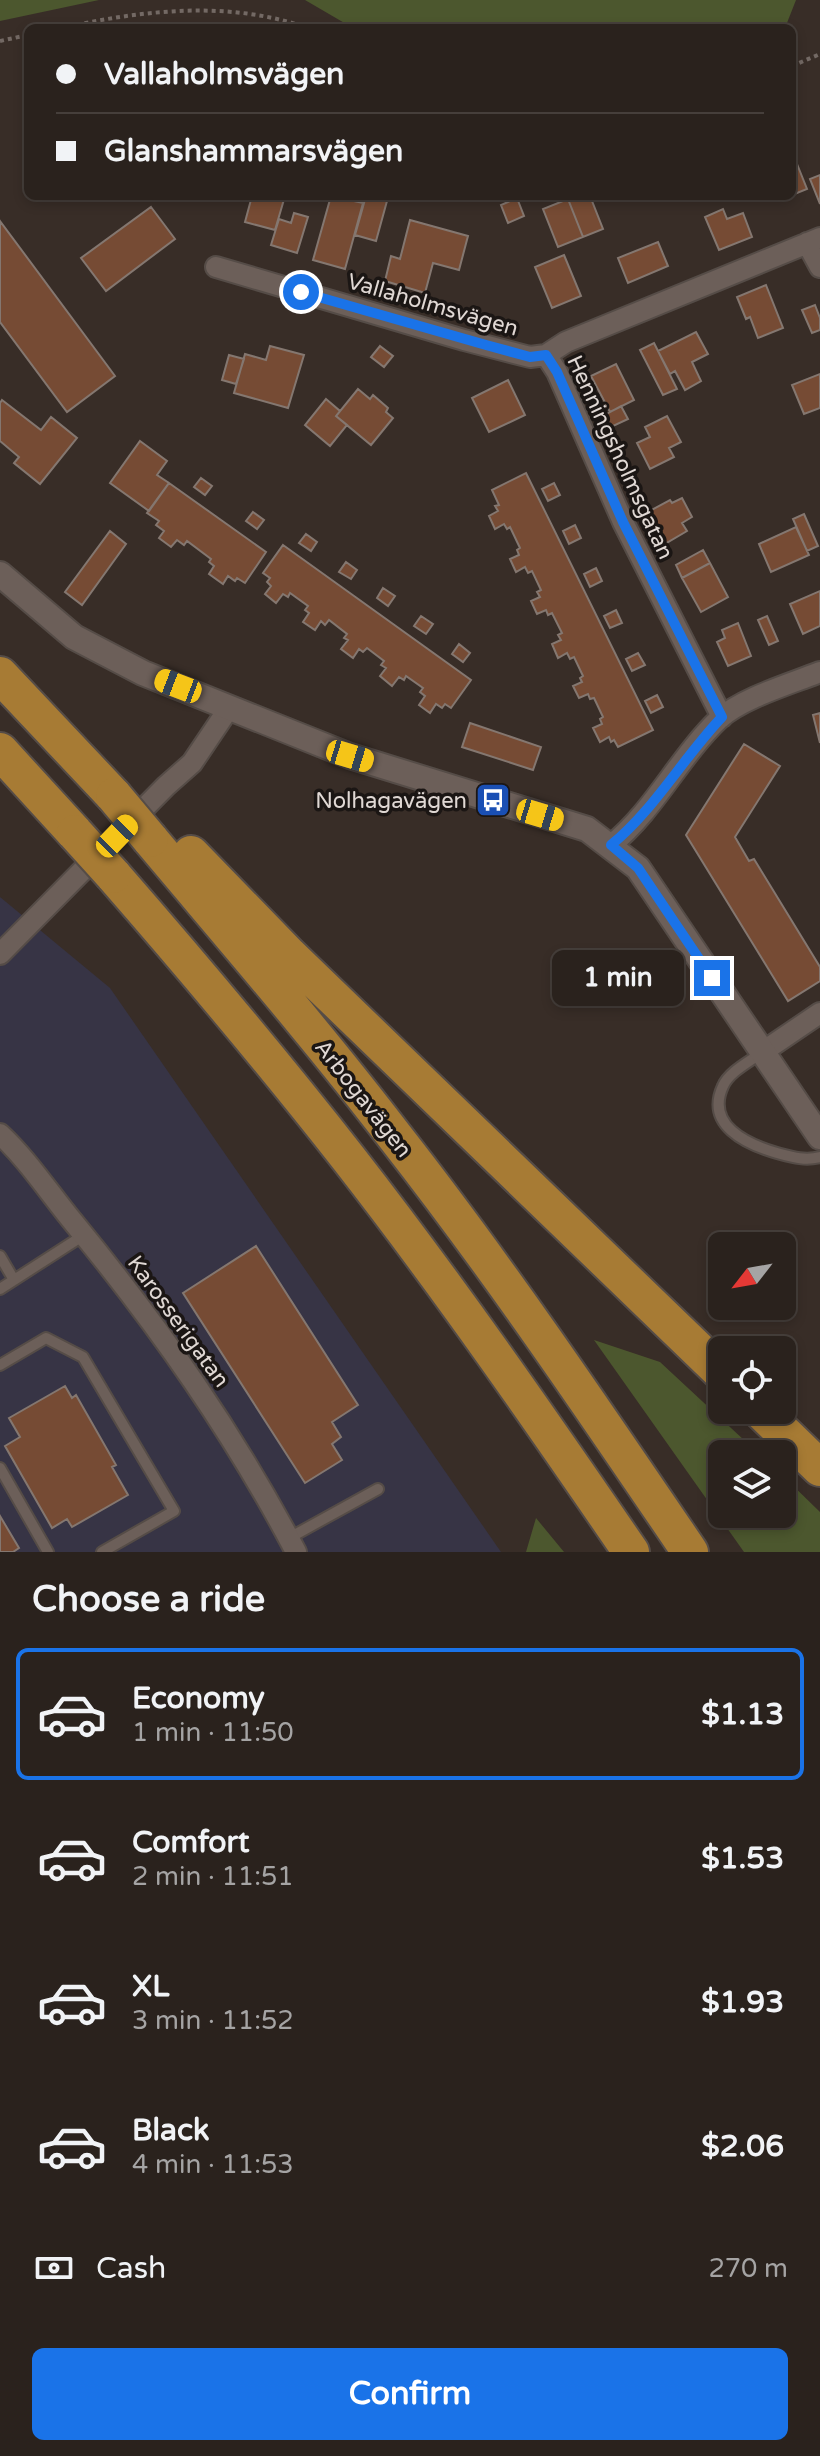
<!DOCTYPE html>
<html lang="en">
<head>
<meta charset="utf-8">
<style>
	:root { --surface:#2a221d; --page:#322a26; --text:#f1f3f6; --muted:#a5a4a4; --line:#463f3b; --accent:#1a73e8 }
	body { margin:0; font-family:"Varela Round",sans-serif; background:var(--page); color:var(--text); height:100vh; display:flex; flex-direction:column; font-size:30px; white-space:nowrap }
	* { box-sizing:border-box; margin:0 }
	p { font-size:26px; color:var(--muted) }
	.icon { flex:none; width:44px; height:44px; fill:none; stroke:currentColor; stroke-width:2; stroke-linecap:round; stroke-linejoin:round }
	.map { position:relative; height:1552px; overflow:hidden }
	.sheet { display:flex; flex-direction:column; background:var(--surface); flex:1 }
	.sheet>* { flex:none }
	.top-card { position:absolute; left:24px; top:24px; width:772px; height:176px; border-radius:12px; box-shadow:0 4px 12px #0003,0 0 0 2px var(--line); display:grid; align-content:center; height:176px; padding:0 32px; background:var(--surface) }
	.needle { width:52px; rotate:239deg }
	.controls { position:absolute; left:708px; top:1232px; display:grid; gap:16px }
	.controls a { display:grid; place-items:center; width:88px; height:88px; border-radius:12px; background:var(--surface); box-shadow:0 4px 12px #0003,0 0 0 2px var(--line); font-size:40px }
	.end { position:absolute; width:36px; height:36px; margin:-18px; border:10px solid #1a73e8; background:#fff; box-shadow:0 0 0 4px #fff }
	.from { border-radius:50% }
	.bubble { position:absolute; height:56px; border-radius:12px; background:var(--surface); box-shadow:0 4px 12px #0003,0 0 0 2px var(--line); font-size:26px; font-weight:700; line-height:56px; text-align:center }
	.car { position:absolute; width:24px; height:48px; margin:-24px -12px; border-radius:10px; box-shadow:0 0 6px 2px #0007; background:linear-gradient(#f5c518 24%,#345 0 40%,#f5c518 0 76%,#345 0 86%,#f5c518 0) }
	.top-card b { display:flex; align-items:center; gap:28px; height:76px; font-size:30px }
	.top-card b+b { border-top:2px solid var(--line) }
	.top-card i { width:20px; height:20px; background:var(--text) }
	ul { padding:0; list-style:none }
	li { display:flex; align-items:center; gap:24px; height:132px; margin:0 16px 12px; padding:0 16px; border:4px solid transparent; border-radius:12px }
	li div { flex:1 }
	li b { display:block; font-size:30px }
	li em { font-style:normal; font-weight:700 }
	li.on { border-color:var(--accent) }
	li>.icon { width:72px; height:72px; stroke-width:1.5 }
	h2 { padding:0 32px; font-size:36px; line-height:96px }
	.pay { display:flex; align-items:center; gap:20px; height:88px; padding:0 32px; font-size:30px }
	.pay p { margin-inline-start:auto }
	.cta { display:flex; gap:16px; margin-top:auto; padding:16px 32px }
	.cta a { flex:1; height:92px; border-radius:12px; background:var(--accent); color:#fff; font-size:32px; font-weight:700; line-height:92px; text-align:center }
	.map>svg:first-child { display:block }
</style>
</head>
<body>
<div class="map">
<svg width="820" height="1552" viewBox="0 0 820 1552">
	<rect width="100%" height="100%" fill="#382d27"/>
	<path fill="#373445" d="M 0,897 L 110,988 L 501,1552 L 0,1552 Z"/>
	<path fill="#4c572e" d="M 0,0 L 99,0 L 0,21 Z
		M 305,0 L 796,0 L 785,28 L 353,28 Z
		M 594,1340 L 660,1362 L 759,1454 L 722,1454 L 722,1514 L 782,1514 L 782,1475 L 820,1512 L 820,1552 L 744,1552 Z
		M 536,1518 L 564,1552 L 526,1552 Z"/>
	<path fill="#764b34" stroke="#847770" stroke-width="2" d="M 793,154 L 807,189 L 792,195 L 792,154 Z
		M 820,175 L 820,204 L 810,179 Z
		M 252,196 L 285,196 L 275,230 L 245,222 Z
		M 331,196 L 363,203 L 345,269 L 313,260 Z
		M 366,196 L 387,201 L 376,241 L 355,235 Z
		M 576,196 L 590,196 L 603,229 L 583,237 L 568,199 Z
		M 517,198 L 524,216 L 508,223 L 501,205 Z
		M 568,199 L 583,237 L 558,247 L 543,209 Z
		M 151,207 L 175,239 L 106,291 L 81,258 Z
		M 723,209 L 727,219 L 743,213 L 752,237 L 719,250 L 705,217 Z
		M 294,213 L 308,217 L 297,253 L 271,245 L 279,219 L 291,223 Z
		M 410,220 L 468,236 L 459,270 L 433,263 L 425,293 L 385,281 L 391,256 L 400,259 Z
		M 0,221 L 115,376 L 67,412 L 0,322 Z
		M 658,242 L 668,266 L 628,283 L 618,258 Z
		M 564,255 L 581,296 L 552,308 L 535,267 Z
		M 766,285 L 783,328 L 758,338 L 750,317 L 746,319 L 737,297 Z
		M 815,305 L 820,318 L 820,330 L 812,333 L 802,310 Z
		M 696,332 L 708,354 L 692,362 L 701,381 L 685,390 L 675,371 L 670,374 L 658,351 Z
		M 654,343 L 677,389 L 663,395 L 640,350 Z
		M 270,346 L 304,355 L 288,408 L 234,393 L 245,354 L 266,360 Z
		M 380,346 L 393,356 L 384,367 L 371,357 Z
		M 229,355 L 244,359 L 236,384 L 222,380 Z
		M 616,364 L 634,400 L 610,412 L 591,376 Z
		M 820,374 L 820,408 L 804,414 L 792,385 Z
		M 508,380 L 525,415 L 489,432 L 472,398 Z
		M 358,389 L 370,399 L 373,395 L 388,408 L 386,412 L 393,418 L 371,445 L 336,416 Z
		M 326,399 L 340,411 L 336,416 L 347,425 L 330,446 L 305,425 Z
		M 2,400 L 41,430 L 51,417 L 77,438 L 40,484 L 14,463 L 19,457 L 0,441 L 0,403 Z
		M 621,406 L 628,419 L 611,427 L 605,415 Z
		M 667,416 L 681,442 L 669,448 L 674,457 L 650,469 L 637,443 L 650,437 L 645,427 Z
		M 140,441 L 167,461 L 157,475 L 169,483 L 149,511 L 110,483 Z
		M 526,473 L 653,730 L 618,747 L 614,740 L 611,742 L 609,737 L 600,742 L 593,728 L 602,724 L 600,719 L 603,717 L 594,698 L 590,699 L 588,694 L 579,698 L 573,686 L 582,682 L 580,678 L 583,676 L 574,657 L 570,659 L 567,653 L 558,658 L 552,644 L 561,640 L 558,635 L 562,633 L 552,613 L 548,615 L 546,610 L 537,614 L 531,601 L 540,597 L 537,592 L 541,590 L 532,571 L 528,573 L 525,567 L 516,572 L 510,559 L 519,555 L 517,550 L 520,548 L 510,527 L 507,529 L 504,524 L 495,529 L 489,516 L 498,511 L 495,506 L 499,505 L 492,490 Z
		M 201,478 L 212,486 L 205,495 L 194,487 Z
		M 169,483 L 266,552 L 245,583 L 237,578 L 235,581 L 228,576 L 223,584 L 209,574 L 214,566 L 209,562 L 211,559 L 187,541 L 184,545 L 177,540 L 171,547 L 159,538 L 164,531 L 156,525 L 159,521 L 147,513 Z
		M 554,483 L 560,495 L 548,501 L 542,489 Z
		M 682,498 L 692,517 L 682,523 L 687,531 L 663,545 L 646,513 L 670,500 L 672,503 Z
		M 253,512 L 264,520 L 257,529 L 246,521 Z
		M 804,514 L 818,546 L 807,551 L 793,519 Z
		M 575,525 L 581,538 L 569,544 L 563,531 Z
		M 796,527 L 809,555 L 771,572 L 759,544 Z
		M 110,531 L 126,544 L 82,605 L 65,592 Z
		M 306,534 L 317,542 L 311,551 L 299,543 Z
		M 283,545 L 471,680 L 451,708 L 445,704 L 442,708 L 436,704 L 430,713 L 419,705 L 425,696 L 420,692 L 423,688 L 406,676 L 404,680 L 399,677 L 392,686 L 380,676 L 386,668 L 381,665 L 384,661 L 367,648 L 363,652 L 359,649 L 353,658 L 341,649 L 348,640 L 344,638 L 347,634 L 329,620 L 325,625 L 321,621 L 315,630 L 303,622 L 309,613 L 305,610 L 308,606 L 290,593 L 288,597 L 283,594 L 276,603 L 265,594 L 271,586 L 267,582 L 270,578 L 263,573 Z
		M 703,550 L 710,563 L 682,578 L 676,565 Z
		M 346,562 L 357,570 L 351,579 L 339,572 Z
		M 710,563 L 728,597 L 701,612 L 682,578 Z
		M 596,568 L 602,581 L 590,587 L 584,574 Z
		M 383,588 L 395,596 L 388,606 L 377,598 Z
		M 820,591 L 820,626 L 803,634 L 790,604 Z
		M 616,610 L 622,623 L 610,628 L 604,616 Z
		M 421,616 L 433,624 L 426,634 L 414,626 Z
		M 767,616 L 778,641 L 769,645 L 758,620 Z
		M 738,623 L 751,656 L 728,666 L 717,642 L 725,638 L 722,630 Z
		M 459,644 L 470,653 L 463,662 L 452,654 Z
		M 638,653 L 645,665 L 632,671 L 626,659 Z
		M 657,695 L 663,707 L 651,713 L 645,701 Z
		M 820,713 L 820,743 L 813,715 Z
		M 470,723 L 541,747 L 533,770 L 462,747 Z
		M 744,744 L 780,766 L 735,837 L 749,861 L 754,859 L 820,967 L 820,981 L 788,1001 L 686,835 Z
		M 256,1246 L 358,1405 L 332,1422 L 341,1437 L 332,1444 L 342,1460 L 305,1483 L 183,1293 Z
		M 65,1386 L 72,1398 L 76,1395 L 116,1465 L 112,1467 L 128,1495 L 72,1527 L 67,1519 L 52,1528 L 5,1446 L 20,1437 L 9,1418 Z
		M 0,1516 L 19,1548 L 13,1552 L 0,1552 Z"/>
	<g fill="none" stroke-linecap="round" stroke-linejoin="round">
		<g stroke="#554c47" stroke-width="14">
			<path id="service" d="M 761,1053 C 749,1062 729,1072 723,1086 C 705,1125 746,1144 777,1153 C 792,1157 805,1161 820,1157
				M 0,1256 L 14,1280
				M 0,1289 L 84,1235
				M 0,1365 L 46,1338 L 83,1357 L 174,1511 L 102,1552
				M 0,1468 L 48,1552
				M 289,1538 L 378,1489"/>
		</g>
		<g stroke="#554c47" stroke-width="24">
			<path id="minor" d="M 807,243 L 820,267
				M 216,267 L 464,340 L 530,357 L 546,355
				M 722,717 L 623,522 L 557,372 L 546,355 L 566,342 L 820,238
				M 611,845 C 654,811 679,757 719,719 C 742,698 790,684 820,672
				M 0,954 L 166,786 L 192,763 L 229,708
				M 761,1053 L 820,1013
				M 0,1134 C 28,1160 50,1194 74,1223 C 160,1328 233,1432 296,1552"/>
		</g>
		<g stroke="#554c47" stroke-width="28">
			<path id="tertiary" d="M 0,574 L 74,637 L 143,673 L 350,756 L 587,829 L 638,868 L 820,1137"/>
		</g>
		<g stroke="#554c47" stroke-width="40">
			<path id="motorway" d="M 0,675 L 114,796
				M 0,751 L 75,833
				M 150,839 C 233,938 318,1036 396,1138 C 500,1271 595,1412 690,1552
				M 191,854 L 289,955 L 722,1373
				M 113,875 C 194,968 273,1062 349,1159 C 448,1286 540,1419 631,1552
				M 760,1410 L 820,1468"/>
		</g>
		<path stroke="#736964" stroke-width="4" stroke-dasharray="4 4" stroke-linecap="butt" d="M 61,28 C 144,10 229,0 308,28
			M 0,41 L 28,35
			M 792,66 L 820,54"/>
		<use href="#service" stroke="#6c5f59" stroke-width="10"/>
		<use href="#minor" stroke="#6c5f59" stroke-width="20"/>
		<use href="#tertiary" stroke="#6c5f59" stroke-width="24"/>
		<use href="#motorway" stroke="#a77b34" stroke-width="36"/>
		<g stroke="#554c47" stroke-width="40" stroke-linecap="butt">
			<path id="motorway-bridge" d="M 114,796 L 150,839
				M 75,833 L 113,875"/>
		</g>
		<use href="#motorway-bridge" stroke="#a77b34" stroke-width="36"/>
	</g>
	<g fill="none" stroke-linecap="round" stroke-linejoin="round">
		<path stroke="#1a73e8" stroke-width="10" d="M 301,292 L 486,345 L 530,357 L 546,355 L 557,372 L 623,522 L 722,717 C 683,758 654,810 611,845 L 638,868 L 712,978"/>
	</g>
	<defs>
		<g id="bus-square" transform="scale(1.8)"><rect x="-9" y="-9" width="18" height="18" rx="4" fill="#1a4fb4" stroke="#1b1614"/><path d="M-5-6H5V4H4V6H2V4H-2V6H-4V4H-5ZM-3.5-4V0h7V-4ZM-3.5 1.2v1.5H-2V1.2ZM2 1.2v1.5H3.5V1.2Z" fill="#fff"/></g>
	</defs>
	<g fill-rule="evenodd">
		<use href="#bus-square" x="493" y="800"/>
	</g>
	<g text-anchor="middle" stroke-width="7" stroke-linejoin="round" paint-order="stroke">
		<g font-size="22" fill="#e0d8d4" stroke="#1b1614">
			<text transform="translate(433 304) rotate(16)" y="8">Vallaholmsvägen</text>
			<text transform="translate(621 457) rotate(65)" y="8">Henningsholmsgatan</text>
			<text transform="translate(364 1098) rotate(52)" y="8">Arbogavägen</text>
			<text transform="translate(179 1321) rotate(54)" y="8">Karosserigatan</text>
		</g>
		<g font-size="22" fill="#e0d8d4" stroke="#1b1614" text-anchor="end">
			<text x="467" y="808">Nolhagavägen</text>
		</g>
	</g>
</svg>
<div class="controls">
<a><svg class="needle" viewBox="-14 -14 28 28"><path d="M0-13l5 13h-10z" fill="#e53935"/><path d="M0 13l5-13h-10z" fill="#a5a4a4"/></svg></a>
<a><svg class="icon" aria-label="locate" viewBox="0 0 24 24"><circle cx="12" cy="12" r="6"/><path d="M12 2v4M12 18v4M2 12h4M18 12h4"/></svg></a>
<a><svg class="icon" aria-label="layers" viewBox="0 0 24 24"><path d="M12 4l9 5-9 5-9-5zM3 14l9 5 9-5"/></svg></a>
</div>
<i class="end from" style="left:301px;top:292px"></i>
<i class="end" style="left:712px;top:978px"></i>
<div class="bubble" style="left:552px;top:950px;width:132px">1 min</div>
<i class="car" style="left:178px;top:686px;rotate:291deg"></i>
<i class="car" style="left:350px;top:756px;rotate:107deg"></i>
<i class="car" style="left:540px;top:815px;rotate:107deg"></i>
<i class="car" style="left:117px;top:836px;rotate:44deg"></i>
<div class="top-card">
<b><i class="from"></i>Vallaholmsvägen</b>
<b><i></i>Glanshammarsvägen</b>
</div>
</div>
<section class="sheet">
<h2>Choose a ride</h2>
<ul>
<li class="on"><svg class="icon" aria-label="car" viewBox="0 0 24 24"><path d="M5 17H2v-5l4-1 3-4h7l3 4 3 1v5h-3M9 17h6M6 11h13"/><circle cx="7" cy="17" r="2"/><circle cx="17" cy="17" r="2"/></svg><div><b>Economy</b><p>1 min · 11:50</p></div><em>$1.13</em></li>
<li><svg class="icon" aria-label="car" viewBox="0 0 24 24"><path d="M5 17H2v-5l4-1 3-4h7l3 4 3 1v5h-3M9 17h6M6 11h13"/><circle cx="7" cy="17" r="2"/><circle cx="17" cy="17" r="2"/></svg><div><b>Comfort</b><p>2 min · 11:51</p></div><em>$1.53</em></li>
<li><svg class="icon" aria-label="car" viewBox="0 0 24 24"><path d="M5 17H2v-5l4-1 3-4h7l3 4 3 1v5h-3M9 17h6M6 11h13"/><circle cx="7" cy="17" r="2"/><circle cx="17" cy="17" r="2"/></svg><div><b>XL</b><p>3 min · 11:52</p></div><em>$1.93</em></li>
<li><svg class="icon" aria-label="car" viewBox="0 0 24 24"><path d="M5 17H2v-5l4-1 3-4h7l3 4 3 1v5h-3M9 17h6M6 11h13"/><circle cx="7" cy="17" r="2"/><circle cx="17" cy="17" r="2"/></svg><div><b>Black</b><p>4 min · 11:53</p></div><em>$2.06</em></li>
</ul>
<div class="pay"><svg class="icon" aria-label="cash" viewBox="0 0 24 24"><path d="M3 7h18v10H3z"/><circle cx="12" cy="12" r="2"/></svg>Cash<p>270 m</p></div>
<div class="cta"><a>Confirm</a></div>
</section>
</body>
</html>
